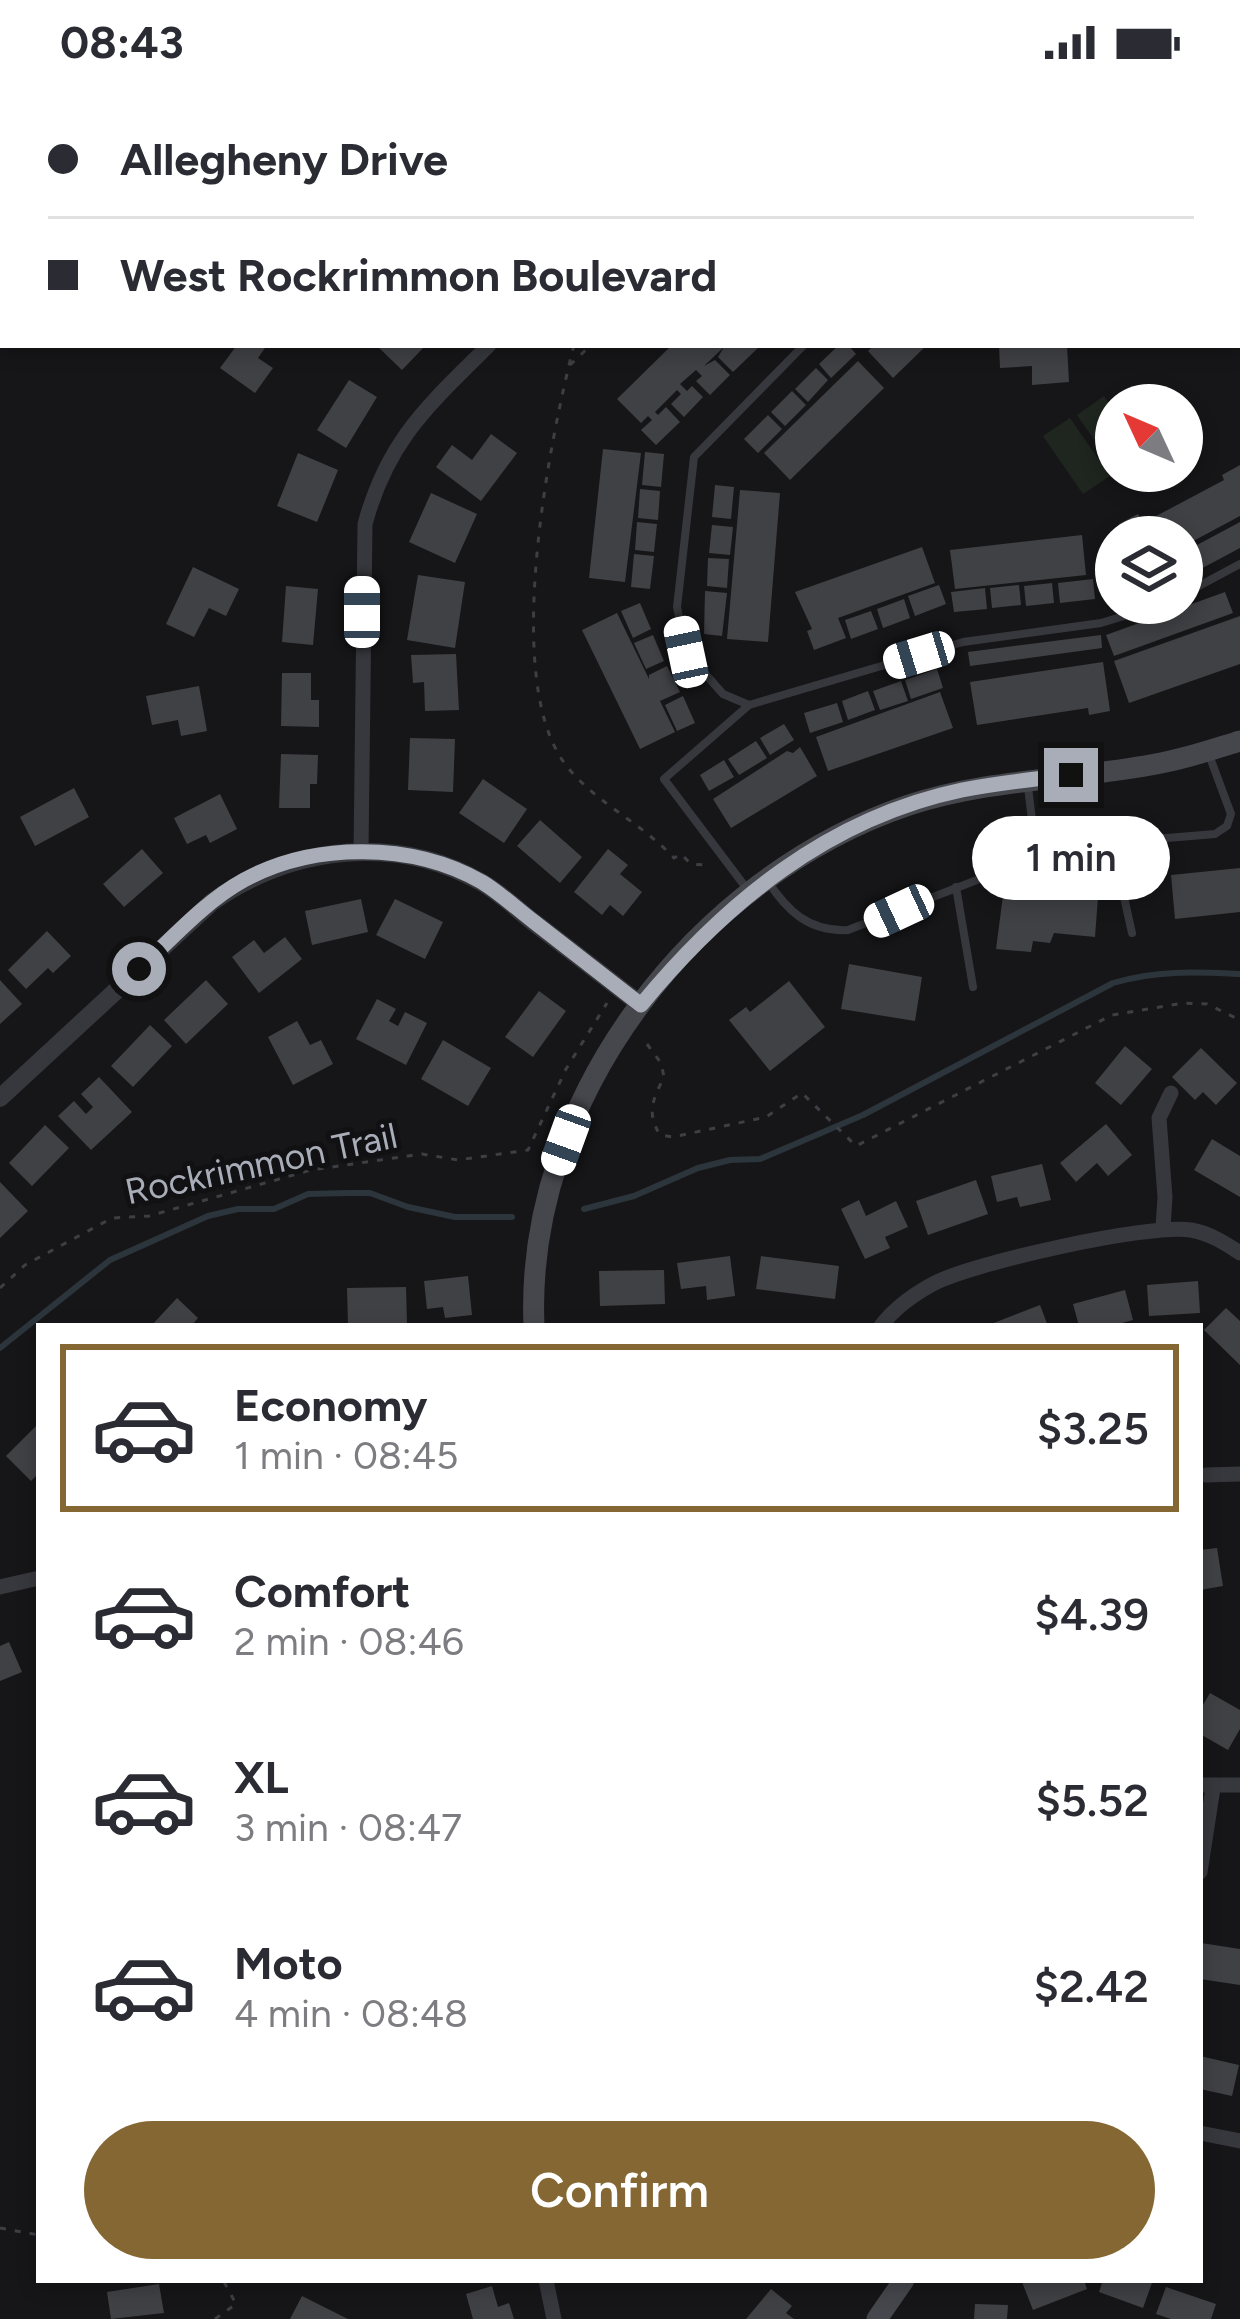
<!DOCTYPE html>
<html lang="en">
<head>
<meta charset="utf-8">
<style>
	:root { --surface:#fff; --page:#f7f7f7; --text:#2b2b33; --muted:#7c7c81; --line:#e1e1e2; --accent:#856733 }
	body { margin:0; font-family:Figtree,sans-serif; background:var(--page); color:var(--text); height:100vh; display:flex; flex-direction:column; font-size:45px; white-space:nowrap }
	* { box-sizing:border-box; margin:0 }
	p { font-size:39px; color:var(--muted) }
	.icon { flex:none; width:66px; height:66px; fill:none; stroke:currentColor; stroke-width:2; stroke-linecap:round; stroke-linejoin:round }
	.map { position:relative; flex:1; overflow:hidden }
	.drawer { position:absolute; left:36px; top:1239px; width:1167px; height:960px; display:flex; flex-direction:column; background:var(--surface); border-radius:0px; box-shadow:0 6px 18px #0003 }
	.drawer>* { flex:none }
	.banner { position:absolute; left:0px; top:0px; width:1242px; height:264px; box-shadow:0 6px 18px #0003; display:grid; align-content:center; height:264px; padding:0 48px; background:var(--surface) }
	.needle { width:78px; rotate:314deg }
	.buttons { position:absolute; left:1095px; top:300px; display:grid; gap:24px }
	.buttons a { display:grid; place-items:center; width:108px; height:108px; border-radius:50%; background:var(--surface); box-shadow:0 6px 18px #0003; font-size:60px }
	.end { position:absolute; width:54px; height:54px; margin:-27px; border:15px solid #a8adb8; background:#111; box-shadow:0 0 0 6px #111 }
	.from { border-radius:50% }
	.bubble { position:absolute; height:84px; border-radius:42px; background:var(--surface); box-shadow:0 6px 18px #0003; font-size:39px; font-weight:600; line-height:84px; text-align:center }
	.car { position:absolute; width:36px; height:72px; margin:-36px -18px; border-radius:15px; box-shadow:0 0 9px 3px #0007; background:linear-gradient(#fff 24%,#345 0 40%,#fff 0 76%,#345 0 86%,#fff 0) }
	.banner b { display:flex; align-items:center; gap:42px; height:114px; font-size:45px }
	.banner b+b { border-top:3px solid var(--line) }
	.banner i { width:30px; height:30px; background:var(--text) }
	ul { padding:21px 0 0; list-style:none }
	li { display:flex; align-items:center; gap:36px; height:168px; margin:0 24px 18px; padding:0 24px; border:6px solid transparent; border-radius:0px }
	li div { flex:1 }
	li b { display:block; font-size:45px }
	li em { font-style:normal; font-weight:600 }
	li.on { border-color:var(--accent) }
	li>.icon { width:108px; height:108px; stroke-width:1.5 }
	.action { display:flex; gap:24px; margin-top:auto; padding:24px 48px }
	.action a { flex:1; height:138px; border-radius:72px; background:var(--accent); color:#fff; font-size:48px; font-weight:600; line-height:138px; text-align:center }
	.status { display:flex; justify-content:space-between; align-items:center; height:84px; padding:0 60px; background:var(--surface); direction:ltr }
	.status svg { height:33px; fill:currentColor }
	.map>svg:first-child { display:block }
</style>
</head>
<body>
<div class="status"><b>08:43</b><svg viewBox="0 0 49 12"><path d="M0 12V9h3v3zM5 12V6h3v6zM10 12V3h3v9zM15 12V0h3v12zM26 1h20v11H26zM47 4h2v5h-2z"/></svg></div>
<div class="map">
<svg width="1240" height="2235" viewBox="0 0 1240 2235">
	<rect width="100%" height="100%" fill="#161618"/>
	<path fill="#1e261f" d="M 1104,312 L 1116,330 L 1116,387 L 1121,387 L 1117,389 L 1077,331 Z
		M 1070,334 L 1110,392 L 1083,410 L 1043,352 Z"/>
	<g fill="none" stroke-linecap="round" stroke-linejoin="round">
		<path stroke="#2c353c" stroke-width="6" d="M 584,1125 L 634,1112 L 698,1084 L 730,1076 L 760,1075 L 863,1031 L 1113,899 C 1156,886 1195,888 1240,890
			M 0,1264 L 110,1176 L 208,1132 L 238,1125 L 274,1125 L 308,1110 L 347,1109 L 370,1109 L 408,1123 L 455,1133 L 512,1133"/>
	</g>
	<path fill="#404145" d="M 237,261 L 267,261 L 258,274 L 273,284 L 255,309 L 220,284 Z
		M 376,261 L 426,261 L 402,286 Z
		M 672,261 L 756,261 L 758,264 L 733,288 L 718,273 L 724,263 L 704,282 L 715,276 L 730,291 L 710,311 L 696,297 L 702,292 L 696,286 L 680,300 L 687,307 L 692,302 L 703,313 L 684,333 L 671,320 L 681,310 L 677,306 L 655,328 L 658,331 L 666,323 L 680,338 L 656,361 L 641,346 L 652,336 L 648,332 L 641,339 L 617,315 Z
		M 839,261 L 848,261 L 856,270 L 831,294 L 819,280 Z
		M 874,261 L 927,261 L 893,294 L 868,267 Z
		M 999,261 L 1067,261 L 1069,298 L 1032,301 L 1032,282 L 1000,284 Z
		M 858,277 L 884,304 L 790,396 L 764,369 Z
		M 816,284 L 828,296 L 808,318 L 795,305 Z
		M 349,296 L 377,313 L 346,364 L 317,346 Z
		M 792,307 L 806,321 L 785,342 L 771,328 Z
		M 768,331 L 782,345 L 758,369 L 744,355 Z
		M 491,350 L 517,369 L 481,417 L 436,383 L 452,361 L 472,376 Z
		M 603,365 L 641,369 L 625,498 L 589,494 Z
		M 645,368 L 664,370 L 661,403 L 642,401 Z
		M 298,369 L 338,386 L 317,438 L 277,422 Z
		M 1240,381 L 1240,432 L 1182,463 L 1182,453 L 1125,453 L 1119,440 L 1138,430 L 1143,439 L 1224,396 L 1222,391 Z
		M 715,401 L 734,403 L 731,435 L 712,433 Z
		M 640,405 L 660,407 L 658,436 L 638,434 Z
		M 740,406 L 780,409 L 768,558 L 727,555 Z
		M 431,409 L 477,430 L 455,479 L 409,458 Z
		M 637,438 L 657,440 L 654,468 L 635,466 Z
		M 1240,438 L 1240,464 L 1182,495 L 1182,469 Z
		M 712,441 L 733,443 L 730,471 L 709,469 Z
		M 1082,451 L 1086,491 L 955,505 L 950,466 Z
		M 922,463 L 935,499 L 838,534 L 846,554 L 814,566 L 807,547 L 812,545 L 795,508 Z
		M 634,470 L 654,472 L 650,505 L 631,503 Z
		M 708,474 L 729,475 L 727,504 L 707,502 Z
		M 193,483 L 239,505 L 226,532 L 209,524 L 194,553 L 166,540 Z
		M 418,491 L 465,498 L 455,564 L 407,556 Z
		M 1093,495 L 1095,515 L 1060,519 L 1058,499 Z
		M 1052,499 L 1054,519 L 1026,522 L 1024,502 Z
		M 939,501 L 946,520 L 915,532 L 908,512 Z
		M 1019,501 L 1021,521 L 992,524 L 990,504 Z
		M 286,502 L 318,505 L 313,561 L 282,558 Z
		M 985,504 L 987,525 L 954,528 L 951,508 Z
		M 705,507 L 727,509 L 722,552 L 704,550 Z
		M 1225,508 L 1233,529 L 1114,572 L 1106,551 Z
		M 904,515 L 910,534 L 883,544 L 877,525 Z
		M 640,519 L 651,545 L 633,554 L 621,527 Z
		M 871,527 L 878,545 L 851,555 L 845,536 Z
		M 617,529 L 649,595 L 649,591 L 667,582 L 680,608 L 660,617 L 675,648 L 640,665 L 582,546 Z
		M 1240,532 L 1240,580 L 1129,619 L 1114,577 Z
		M 653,551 L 664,577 L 646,585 L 634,559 Z
		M 1101,551 L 1102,564 L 970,582 L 968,568 Z
		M 456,570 L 459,626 L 425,627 L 424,598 L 413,599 L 411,571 Z
		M 1103,578 L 1110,627 L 1089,631 L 1088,624 L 977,641 L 970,598 Z
		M 937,585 L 943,604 L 911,615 L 905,596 Z
		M 282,589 L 311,589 L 311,616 L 319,616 L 319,643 L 281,642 Z
		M 901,597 L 908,617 L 880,626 L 873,607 Z
		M 199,602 L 207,647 L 181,652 L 178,636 L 152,641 L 146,612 Z
		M 868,607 L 875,626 L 848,636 L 842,617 Z
		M 940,608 L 953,644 L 828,687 L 816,653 Z
		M 683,612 L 695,639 L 677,647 L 665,621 Z
		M 837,619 L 843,638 L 810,649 L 804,629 Z
		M 784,640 L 794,656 L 770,671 L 760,654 Z
		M 410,654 L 455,655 L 453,708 L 408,706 Z
		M 756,657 L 767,674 L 739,691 L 728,675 Z
		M 800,663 L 817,692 L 731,744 L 713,715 L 787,667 L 793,669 Z
		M 281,670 L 318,671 L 317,700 L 310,700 L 310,724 L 279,724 Z
		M 724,676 L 734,693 L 709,707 L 700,691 Z
		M 483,695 L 527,725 L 504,759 L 459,729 Z
		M 74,704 L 89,733 L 35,762 L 20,733 Z
		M 220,710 L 237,745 L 210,759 L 206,751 L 187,760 L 174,734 Z
		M 540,736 L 582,773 L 560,799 L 517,762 Z
		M 142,765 L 163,789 L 124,823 L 103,800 Z
		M 608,765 L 628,781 L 620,790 L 642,808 L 623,832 L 610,821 L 602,831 L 574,808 Z
		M 1240,784 L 1240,828 L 1175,835 L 1171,791 Z
		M 1063,797 L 1099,800 L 1095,853 L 1054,849 L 1050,859 L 1033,857 L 1031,868 L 996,865 L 1004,804 L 1029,807 L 1032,798 L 1062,803 Z
		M 361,815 L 368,848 L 312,861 L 305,827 Z
		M 395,815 L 443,838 L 425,875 L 376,851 Z
		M 47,847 L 71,872 L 53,889 L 48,884 L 26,905 L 8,886 Z
		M 285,853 L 302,875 L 259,909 L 232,873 L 254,856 L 264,869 Z
		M 849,880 L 922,893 L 915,937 L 841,925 Z
		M 0,896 L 22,920 L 0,940 Z
		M 206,896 L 228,920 L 186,960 L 164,936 Z
		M 789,897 L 825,943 L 770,987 L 729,936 L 746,923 L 750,928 Z
		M 539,907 L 566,927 L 533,973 L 505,953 Z
		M 377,915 L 396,925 L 389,937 L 398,942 L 405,928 L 427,939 L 406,981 L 356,955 Z
		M 297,937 L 310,961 L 321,956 L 333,980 L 293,1001 L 268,953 Z
		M 150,941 L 172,962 L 133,1003 L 111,982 Z
		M 443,956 L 491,984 L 468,1022 L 421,995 Z
		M 1125,962 L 1152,985 L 1121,1021 L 1095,999 Z
		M 1201,964 L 1237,999 L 1216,1021 L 1203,1008 L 1195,1016 L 1172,993 Z
		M 99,993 L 132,1028 L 91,1066 L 58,1032 L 74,1017 L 86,1030 L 93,1023 L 81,1010 Z
		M 1106,1040 L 1132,1071 L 1108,1092 L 1097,1079 L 1076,1098 L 1060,1079 Z
		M 45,1041 L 69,1064 L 32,1102 L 9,1079 Z
		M 1212,1055 L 1240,1072 L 1240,1113 L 1194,1086 Z
		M 1042,1080 L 1051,1116 L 1020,1123 L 1017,1113 L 997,1118 L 991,1092 Z
		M 976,1096 L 988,1130 L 928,1151 L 916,1117 Z
		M 0,1098 L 28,1127 L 0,1154 Z
		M 859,1116 L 866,1132 L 896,1117 L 908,1143 L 885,1153 L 890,1164 L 865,1175 L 841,1125 Z
		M 730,1172 L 735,1212 L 707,1216 L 706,1202 L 681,1205 L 677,1179 Z
		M 761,1172 L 839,1182 L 835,1215 L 756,1205 Z
		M 664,1186 L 665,1220 L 600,1222 L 599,1187 Z
		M 468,1192 L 472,1231 L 445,1234 L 443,1223 L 427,1225 L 424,1197 Z
		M 1198,1197 L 1200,1229 L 1149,1232 L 1147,1201 Z
		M 406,1203 L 407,1240 L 348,1241 L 347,1204 Z
		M 1125,1206 L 1133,1236 L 1111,1242 L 1079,1242 L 1073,1220 Z
		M 177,1214 L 198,1234 L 191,1242 L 151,1242 Z
		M 1040,1221 L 1048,1242 L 986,1242 Z
		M 1226,1224 L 1240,1237 L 1240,1281 L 1204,1246 Z
		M 39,1339 L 39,1389 L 31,1397 L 6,1372 Z
		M 1217,1464 L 1223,1502 L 1200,1506 L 1200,1466 Z
		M 9,1558 L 22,1588 L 0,1597 L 0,1562 Z
		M 1210,1609 L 1240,1626 L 1240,1645 L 1228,1666 L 1200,1650 L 1200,1626 Z
		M 1201,1859 L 1240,1865 L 1240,1901 L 1200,1895 Z
		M 1200,1972 L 1239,1981 L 1232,2012 L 1200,2005 Z
		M 1028,2196 L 1084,2196 L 1087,2205 L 1033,2226 L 1022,2198 Z
		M 1103,2196 L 1153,2196 L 1143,2224 L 1099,2208 Z
		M 159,2200 L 164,2229 L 111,2235 L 107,2208 Z
		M 492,2202 L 498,2223 L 509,2219 L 514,2235 L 473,2235 L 466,2210 Z
		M 1166,2203 L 1216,2220 L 1211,2235 L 1171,2235 L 1156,2230 Z
		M 771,2205 L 792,2222 L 786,2229 L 794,2235 L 746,2235 Z
		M 302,2212 L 348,2235 L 290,2235 Z
		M 975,2220 L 1008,2221 L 1007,2235 L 974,2235 Z"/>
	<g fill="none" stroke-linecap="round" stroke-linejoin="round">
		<path stroke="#3d3f44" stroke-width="3" stroke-dasharray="6 9" stroke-linecap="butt" d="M 848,3 L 852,0
			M 574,261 C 549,359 503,591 563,677 C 590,716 641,738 674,774 L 681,770 L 691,780 L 704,781
			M 570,281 L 591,261
			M 647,960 L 661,979 L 664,993 C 653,1016 646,1028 660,1051 L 673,1053 L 766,1033 L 802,1009 L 856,1062 L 1112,931 L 1183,919 L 1207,920 L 1240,936
			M 0,1204 L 25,1181 L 112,1134 L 149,1132 L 311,1086 L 422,1070 L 458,1076 L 528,1066 L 566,985 L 607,919
			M 0,2144 L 39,2151
			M 215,2235 L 236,2220 L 223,2196"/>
		<path stroke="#37383d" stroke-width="8" d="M 1239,163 L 1240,163
			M 804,261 L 694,373 L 677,523 L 686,568 L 723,610 L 749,621 L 963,558 L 1101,539 L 1167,519
			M 1182,511 L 1240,480
			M 1028,703 L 1038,785
			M 1115,773 L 1132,849
			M 767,796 C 787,827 809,848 848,846 L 995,789 L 1094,778 L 1115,773 L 1143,756 L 1215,750 L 1227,742 L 1231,730 L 1208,668
			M 956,803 L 973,903
			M 747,805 L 664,695 L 749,621"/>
		<path stroke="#37383d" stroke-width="15" d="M 147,0 L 151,3
			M 361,768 L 365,440 C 388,355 429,321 489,261
			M 1163,1144 L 1165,1113 L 1159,1034 L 1171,1009
			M 881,1242 C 893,1226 913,1211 931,1201 C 967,1180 1150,1139 1191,1146 C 1209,1149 1225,1159 1240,1169
			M 1206,1391 L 1240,1390
			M 0,1503 L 39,1494
			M 1200,1701 L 1240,1701
			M 1200,1788 L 1213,1704
			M 1200,2049 L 1240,2057
			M 546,2196 L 554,2235"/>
		<path stroke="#37383d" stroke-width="18" d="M 1170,0 L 1178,3
			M 1239,24 L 1240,25
			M 0,1014 L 212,818 C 290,763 395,749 481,798 C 499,808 516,824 532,837 C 569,865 605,893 641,921"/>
		<path stroke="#45474d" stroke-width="21" d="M 534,1242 C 524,1015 697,792 909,721 C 991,694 1077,696 1161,679 C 1188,674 1214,665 1240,657
			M 877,2235 L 904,2196"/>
	</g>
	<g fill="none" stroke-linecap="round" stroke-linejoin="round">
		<path stroke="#a8adb8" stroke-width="15" d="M 139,885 C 172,855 204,818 244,796 C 314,758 412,758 482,798 C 500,809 516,824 533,837 C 569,865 605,893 641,921 C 725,819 828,734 962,706 C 998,699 1034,695 1071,691"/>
	</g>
	<g text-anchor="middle" stroke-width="10" stroke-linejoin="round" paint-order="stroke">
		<g font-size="36" fill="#a8adb8" stroke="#111113">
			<text transform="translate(261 1079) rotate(-12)" y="13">Rockrimmon Trail</text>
		</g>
	</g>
</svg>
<div class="buttons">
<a><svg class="needle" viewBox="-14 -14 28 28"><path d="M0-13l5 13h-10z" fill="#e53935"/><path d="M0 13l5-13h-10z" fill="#7c7c81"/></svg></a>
<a><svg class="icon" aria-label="layers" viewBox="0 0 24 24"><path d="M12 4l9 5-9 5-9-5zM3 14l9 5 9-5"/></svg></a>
</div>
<i class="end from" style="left:139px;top:885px"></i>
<i class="end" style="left:1071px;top:691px"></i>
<div class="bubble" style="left:972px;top:732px;width:198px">1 min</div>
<i class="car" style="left:362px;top:528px;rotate:0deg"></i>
<i class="car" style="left:686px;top:568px;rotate:348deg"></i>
<i class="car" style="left:919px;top:571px;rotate:253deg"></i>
<i class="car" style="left:899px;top:827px;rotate:245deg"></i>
<i class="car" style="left:566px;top:1056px;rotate:200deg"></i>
<div class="banner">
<b><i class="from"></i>Allegheny Drive</b>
<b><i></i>West Rockrimmon Boulevard</b>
</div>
<section class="drawer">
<ul>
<li class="on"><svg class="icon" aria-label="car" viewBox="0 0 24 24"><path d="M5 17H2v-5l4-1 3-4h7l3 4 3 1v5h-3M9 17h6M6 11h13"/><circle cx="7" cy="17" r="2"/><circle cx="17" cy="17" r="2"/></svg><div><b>Economy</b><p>1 min · 08:45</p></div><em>$3.25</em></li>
<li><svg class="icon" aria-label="car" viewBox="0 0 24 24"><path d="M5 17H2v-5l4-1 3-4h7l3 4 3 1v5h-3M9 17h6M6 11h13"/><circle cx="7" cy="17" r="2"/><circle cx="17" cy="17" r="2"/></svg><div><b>Comfort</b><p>2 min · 08:46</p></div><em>$4.39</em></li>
<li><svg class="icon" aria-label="car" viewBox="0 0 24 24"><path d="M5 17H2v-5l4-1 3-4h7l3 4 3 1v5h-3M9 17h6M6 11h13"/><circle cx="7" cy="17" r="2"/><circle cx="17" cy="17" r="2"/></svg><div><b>XL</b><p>3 min · 08:47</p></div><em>$5.52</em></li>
<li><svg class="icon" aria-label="car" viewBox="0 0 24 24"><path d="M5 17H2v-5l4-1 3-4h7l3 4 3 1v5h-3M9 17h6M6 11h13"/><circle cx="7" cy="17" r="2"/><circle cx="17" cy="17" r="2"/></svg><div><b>Moto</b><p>4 min · 08:48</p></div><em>$2.42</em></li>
</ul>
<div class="action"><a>Confirm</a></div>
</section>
</div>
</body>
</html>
